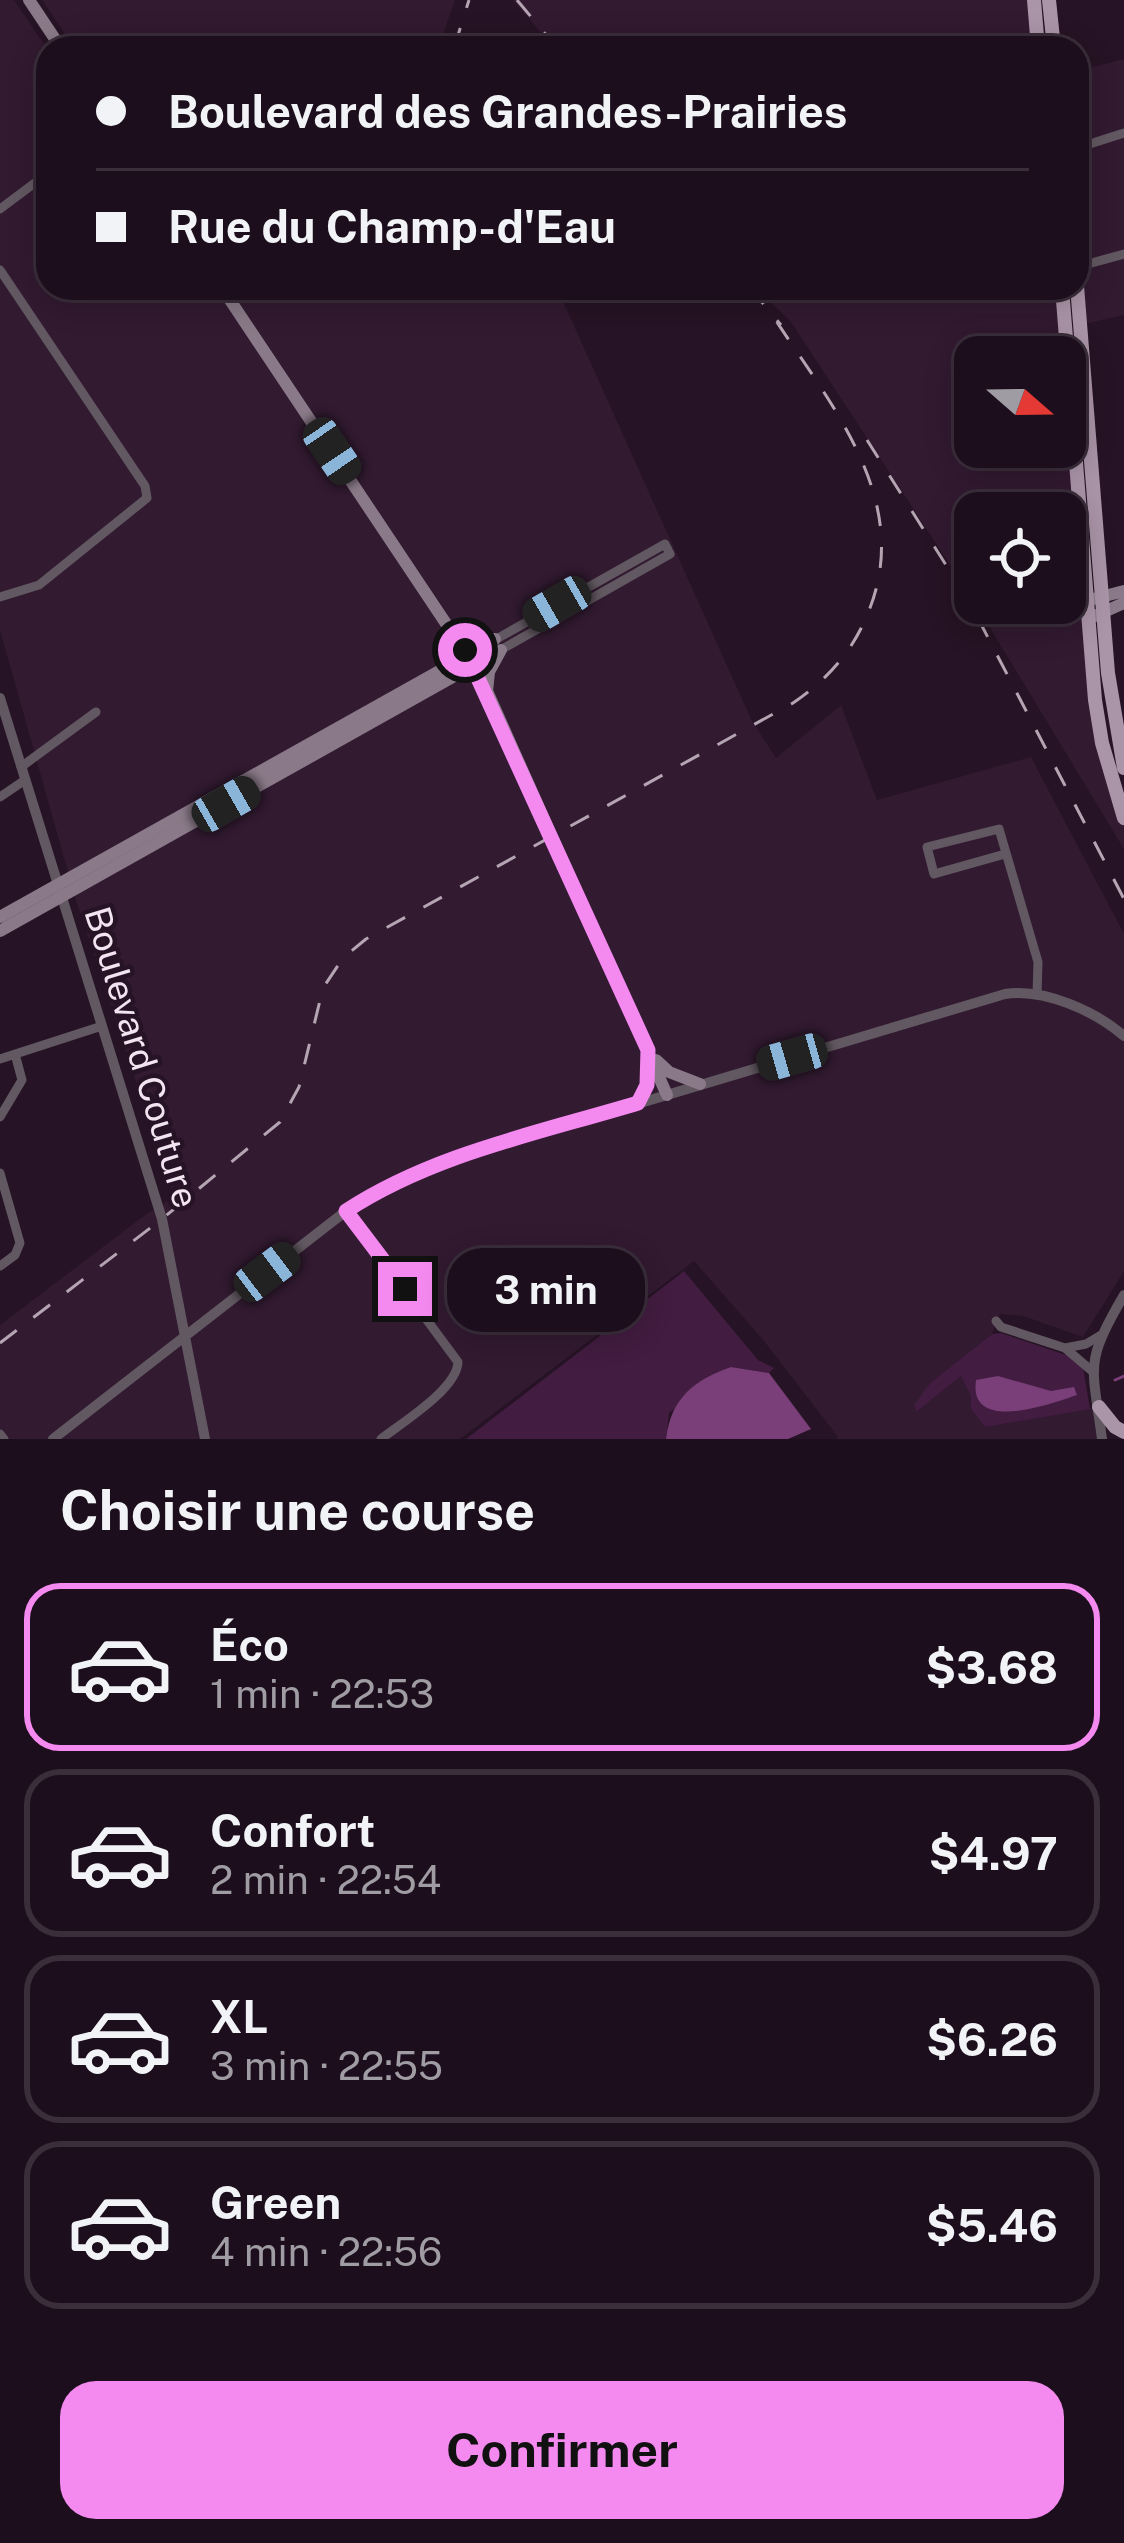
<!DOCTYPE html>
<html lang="fr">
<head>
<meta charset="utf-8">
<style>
	:root { --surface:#1c0e1c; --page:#251725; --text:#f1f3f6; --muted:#a09ca3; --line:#3a2e3b; --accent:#f489f0 }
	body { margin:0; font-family:"Public Sans",sans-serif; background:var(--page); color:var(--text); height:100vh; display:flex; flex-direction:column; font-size:45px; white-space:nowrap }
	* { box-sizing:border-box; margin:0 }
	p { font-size:39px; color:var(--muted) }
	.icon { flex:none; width:66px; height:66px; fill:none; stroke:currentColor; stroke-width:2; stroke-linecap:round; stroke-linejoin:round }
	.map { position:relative; height:1439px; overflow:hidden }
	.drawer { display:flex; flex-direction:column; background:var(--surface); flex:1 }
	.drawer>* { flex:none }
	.hud { position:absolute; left:36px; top:36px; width:1053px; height:264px; border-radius:36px; box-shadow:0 6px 30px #0003,0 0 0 3px var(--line); display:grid; align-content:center; height:264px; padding:0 60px; background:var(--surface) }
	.needle { width:78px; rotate:110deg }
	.tools { position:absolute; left:954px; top:336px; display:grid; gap:24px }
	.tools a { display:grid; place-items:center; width:132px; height:132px; border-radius:24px; background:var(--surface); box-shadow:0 6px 30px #0003,0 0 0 3px var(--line); font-size:60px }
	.end { position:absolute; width:54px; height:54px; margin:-27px; border:15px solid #f489f0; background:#111; box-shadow:0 0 0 6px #111 }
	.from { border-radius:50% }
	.bubble { position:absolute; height:84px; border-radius:36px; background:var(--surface); box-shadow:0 6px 30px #0003,0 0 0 3px var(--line); font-size:39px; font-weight:700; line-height:84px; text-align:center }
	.car { position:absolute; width:36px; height:72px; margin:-36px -18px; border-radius:15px; box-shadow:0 0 9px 3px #0007; background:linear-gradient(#222 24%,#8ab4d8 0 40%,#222 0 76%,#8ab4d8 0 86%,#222 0) }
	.hud b { display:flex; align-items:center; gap:42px; height:114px; font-size:45px }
	.hud b+b { border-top:3px solid var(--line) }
	.hud i { width:30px; height:30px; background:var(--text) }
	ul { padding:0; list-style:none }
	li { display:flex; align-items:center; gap:36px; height:168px; margin:0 24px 18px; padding:0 36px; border:6px solid var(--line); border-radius:36px }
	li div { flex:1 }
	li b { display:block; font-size:45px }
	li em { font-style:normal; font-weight:700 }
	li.on { border-color:var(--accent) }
	li>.icon { width:108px; height:108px; stroke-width:1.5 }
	h2 { padding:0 60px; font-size:54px; line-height:144px }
	.cta { display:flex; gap:24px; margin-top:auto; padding:24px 60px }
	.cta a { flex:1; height:138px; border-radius:36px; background:var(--accent); color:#111; font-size:48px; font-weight:700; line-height:138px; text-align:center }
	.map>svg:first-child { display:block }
</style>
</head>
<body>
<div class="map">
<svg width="1124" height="1439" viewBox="0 0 1124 1439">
	<rect width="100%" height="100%" fill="#261325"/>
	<path fill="#321a31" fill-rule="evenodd" d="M 0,0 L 14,0 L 48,50 L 48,288 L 557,288 L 751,719 L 776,758 L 841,705 L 877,800 L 1031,757 L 1124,934 L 1124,1271 L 1083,1337 L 1023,1316 L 1000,1314 L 992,1334 L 930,1383 L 914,1408 L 917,1411 L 962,1375 L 971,1396 L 971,1409 L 985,1426 L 1099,1407 L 1104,1439 L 836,1439 L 838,1437 L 764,1341 L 694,1261 L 460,1439 L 0,1439 L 0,1325 L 145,1215 L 174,1197 L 75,897 L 0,630 Z
		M 42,0 L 455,0 L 438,48 L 75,48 Z
		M 513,0 L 1033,0 L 1038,48 L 554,48 Z
		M 1124,59 L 1124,315 L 1080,325 L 1077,71 Z
		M 756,288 L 1061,288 L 1095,700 L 1124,816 L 1124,849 L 975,603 L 1065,603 L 1065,513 L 975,513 L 975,603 L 791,322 ZM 975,357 L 1065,357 L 1065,447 L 975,447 Z"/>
	<path fill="#421c41" d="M 684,1271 L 758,1360 L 774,1368 L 769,1373 L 731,1367 L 669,1413 L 666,1439 L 466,1439 Z
		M 1001,1333 L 1075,1358 L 1083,1367 L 1090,1409 L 985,1427 L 971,1409 L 971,1396 L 961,1376 L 916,1412 L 914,1405 L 930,1383 L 992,1334 Z"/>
	<path fill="#7a3e78" d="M 731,1367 L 769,1373 L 811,1429 L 788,1439 L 666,1439 C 671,1398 694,1380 731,1367 Z
		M 998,1376 L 1051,1391 L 1074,1387 L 1077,1395 C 1051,1404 968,1434 976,1380 Z"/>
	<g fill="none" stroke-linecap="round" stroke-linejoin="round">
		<path stroke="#7a3e78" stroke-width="3" d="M 1115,1380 L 1124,1376"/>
		<path stroke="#625861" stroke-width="9" d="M 1077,148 L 1124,133
			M 0,209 L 48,173
			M 1077,267 L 1124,254
			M 0,270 L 145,486 L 147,498 L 39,585 L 0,597
			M 468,655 L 665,544 L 670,554 L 474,665
			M 21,767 L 96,712
			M 0,797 L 25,780
			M 1005,854 L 934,874 L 927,847 L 999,829 L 1038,962 L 1037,994
			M 0,1059 L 102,1026
			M 0,1117 L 22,1080 L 15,1054
			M 0,1173 L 20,1243 L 15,1255 L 0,1266
			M 346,1211 L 458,1362 C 457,1389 403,1422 381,1439
			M 996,1321 L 1001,1327 L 1065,1348 L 1092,1371
			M 1065,1348 L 1086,1344 L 1101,1335
			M 0,1434 L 4,1439"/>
		<path stroke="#625861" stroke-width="10" d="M 0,698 L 162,1219 L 205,1439
			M 53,1439 L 346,1211 L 386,1187 L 446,1161 L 1005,994 C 1044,988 1095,1011 1124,1036
			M 1102,1439 C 1092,1363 1084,1364 1124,1295"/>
		<path stroke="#8a7a89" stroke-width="12" d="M 29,0 L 61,48
			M 222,288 L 479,673 L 667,1095
			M 1093,599 L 1124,591
			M 1088,619 L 1124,603
			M 455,628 L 473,640 L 495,639
			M 487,691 L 489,672 L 501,650
			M 0,917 L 468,655
			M 0,931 L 474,665
			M 656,1060 L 669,1072 L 700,1084
			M 638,1103 L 647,1085 L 648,1057"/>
		<path stroke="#aa95a8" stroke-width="14" d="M 1034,0 L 1038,48
			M 1049,0 L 1054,48
			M 1077,286 L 1108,673 L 1124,768
			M 1062,288 L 1095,700 L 1102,743 L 1124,818
			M 1099,1407 L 1115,1427 L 1124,1432"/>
		<path stroke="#b5a5b3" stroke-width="3" stroke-dasharray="21 21" stroke-linecap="butt" d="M 517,0 L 557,48
			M 454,48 L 469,0
			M 750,288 L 781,325
			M 867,440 L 970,603 L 1124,899
			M 0,1343 L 162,1219 L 280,1122 L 299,1087 L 323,988 L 343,958 L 366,939 L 793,703 C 827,680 853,651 868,613 C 915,500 829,403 771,313"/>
	</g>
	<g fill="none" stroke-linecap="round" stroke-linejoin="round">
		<path stroke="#f489f0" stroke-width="15" d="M 405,1289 L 346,1211 C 433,1154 539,1133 638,1103 L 647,1085 L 648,1050 L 465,650"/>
	</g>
	<g text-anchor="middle" stroke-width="9" stroke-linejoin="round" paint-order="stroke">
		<g font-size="36" fill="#f2e4f0" stroke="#261325">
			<text transform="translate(142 1057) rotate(73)" y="13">Boulevard Couture</text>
		</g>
	</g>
</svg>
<div class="tools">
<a><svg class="needle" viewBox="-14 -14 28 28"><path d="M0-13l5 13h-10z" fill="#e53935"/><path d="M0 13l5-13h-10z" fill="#a09ca3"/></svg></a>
<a><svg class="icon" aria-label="locate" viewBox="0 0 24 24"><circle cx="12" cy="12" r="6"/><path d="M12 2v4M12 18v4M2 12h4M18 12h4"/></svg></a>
</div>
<i class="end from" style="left:465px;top:650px"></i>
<i class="end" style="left:405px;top:1289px"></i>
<div class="bubble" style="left:447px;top:1248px;width:198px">3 min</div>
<i class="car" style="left:332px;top:451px;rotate:146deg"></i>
<i class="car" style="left:557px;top:604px;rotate:240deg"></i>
<i class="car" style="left:226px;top:804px;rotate:60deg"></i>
<i class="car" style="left:792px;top:1057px;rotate:254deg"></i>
<i class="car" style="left:267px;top:1272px;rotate:53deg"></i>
<div class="hud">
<b><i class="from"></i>Boulevard des Grandes-Prairies</b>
<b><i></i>Rue du Champ-d'Eau</b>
</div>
</div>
<section class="drawer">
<h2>Choisir une course</h2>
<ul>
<li class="on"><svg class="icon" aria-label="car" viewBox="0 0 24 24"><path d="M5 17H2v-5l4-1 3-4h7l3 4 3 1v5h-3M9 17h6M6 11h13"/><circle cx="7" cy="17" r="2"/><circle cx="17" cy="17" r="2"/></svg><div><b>Éco</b><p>1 min · 22:53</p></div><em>$3.68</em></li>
<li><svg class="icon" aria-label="car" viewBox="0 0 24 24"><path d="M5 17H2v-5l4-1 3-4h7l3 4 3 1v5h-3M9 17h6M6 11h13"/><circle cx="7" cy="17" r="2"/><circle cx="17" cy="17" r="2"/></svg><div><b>Confort</b><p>2 min · 22:54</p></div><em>$4.97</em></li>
<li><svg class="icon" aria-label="car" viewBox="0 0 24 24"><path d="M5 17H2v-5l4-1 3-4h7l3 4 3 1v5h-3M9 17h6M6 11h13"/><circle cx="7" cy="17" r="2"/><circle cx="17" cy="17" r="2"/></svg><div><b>XL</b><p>3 min · 22:55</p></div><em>$6.26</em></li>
<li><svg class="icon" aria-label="car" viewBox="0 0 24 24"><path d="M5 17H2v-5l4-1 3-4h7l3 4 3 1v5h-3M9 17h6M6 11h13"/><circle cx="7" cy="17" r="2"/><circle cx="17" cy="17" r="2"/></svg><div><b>Green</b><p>4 min · 22:56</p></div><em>$5.46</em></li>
</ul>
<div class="cta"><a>Confirmer</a></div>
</section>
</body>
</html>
